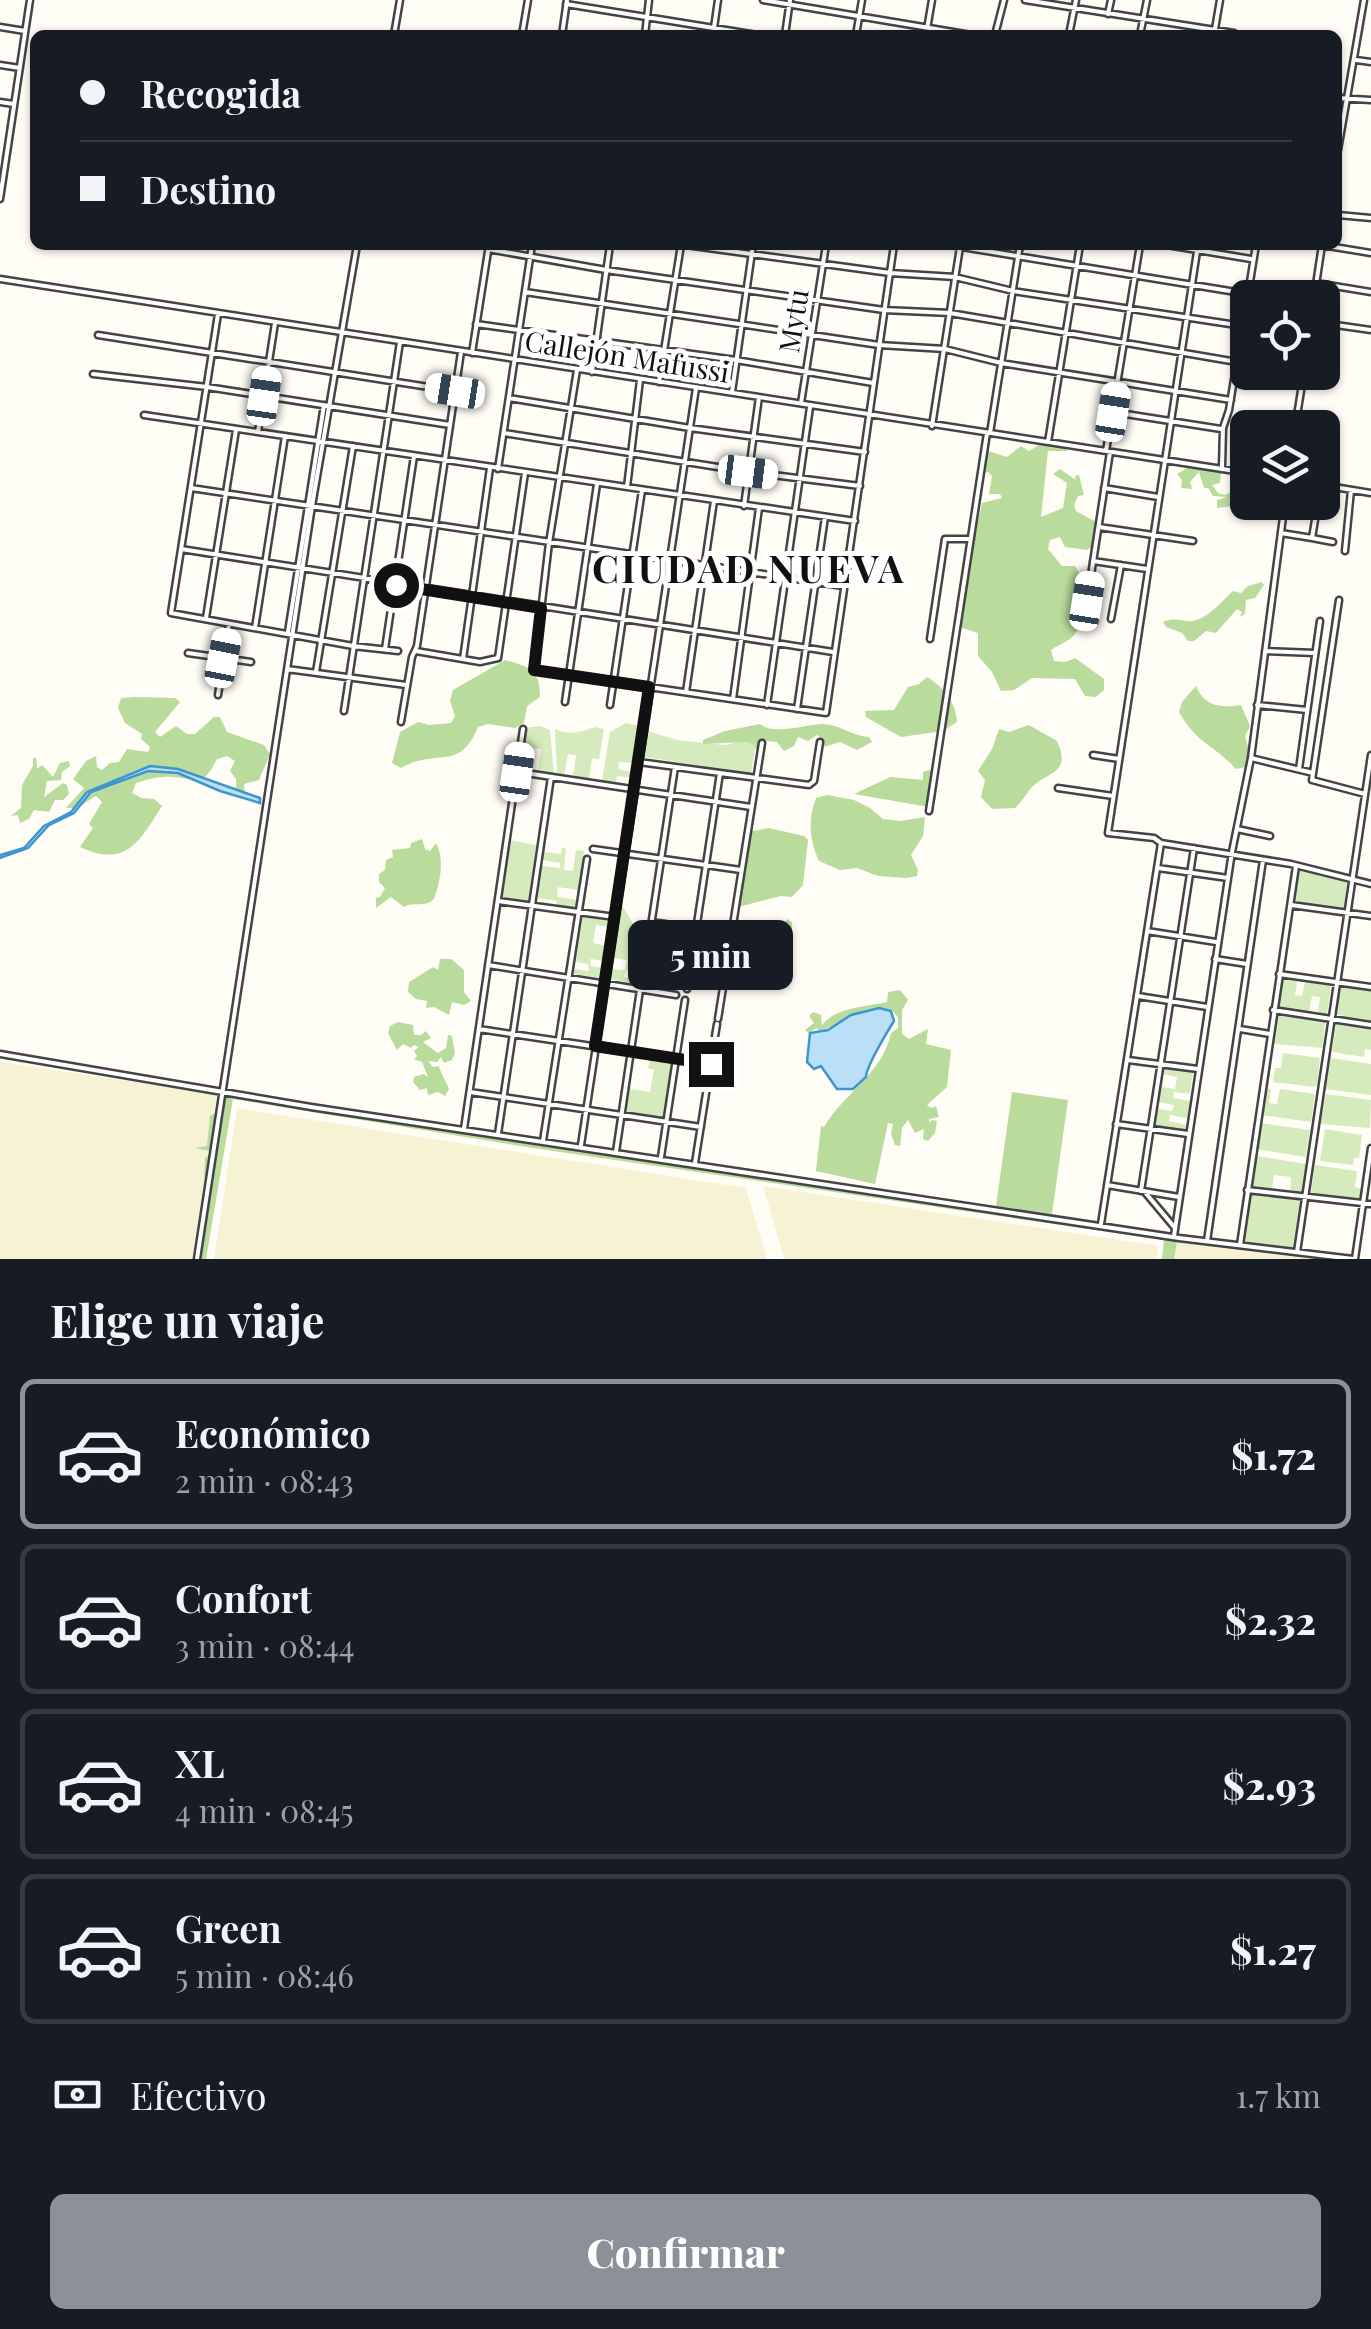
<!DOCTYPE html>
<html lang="es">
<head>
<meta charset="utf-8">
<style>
	:root { --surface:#171b24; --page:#20242c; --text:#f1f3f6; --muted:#9ea1a6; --line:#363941; --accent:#8c9099 }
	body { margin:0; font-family:"Playfair Display",serif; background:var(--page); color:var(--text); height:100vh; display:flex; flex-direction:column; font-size:38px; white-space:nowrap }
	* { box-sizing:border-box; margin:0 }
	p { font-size:32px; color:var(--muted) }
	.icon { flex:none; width:55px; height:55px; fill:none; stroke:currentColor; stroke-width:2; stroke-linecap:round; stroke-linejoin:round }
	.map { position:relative; height:1259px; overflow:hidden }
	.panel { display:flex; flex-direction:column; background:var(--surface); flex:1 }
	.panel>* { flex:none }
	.banner { position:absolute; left:30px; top:30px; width:1312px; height:220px; border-radius:15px; box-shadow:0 2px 8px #0004; display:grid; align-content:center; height:220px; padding:0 50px; background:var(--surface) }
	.tools { position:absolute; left:1230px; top:280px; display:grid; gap:20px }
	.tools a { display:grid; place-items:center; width:110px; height:110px; border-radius:15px; background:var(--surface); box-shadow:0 2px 8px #0004; font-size:50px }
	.end { position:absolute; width:45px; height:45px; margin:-22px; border:12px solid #111; background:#fff; box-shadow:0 0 0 5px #fff }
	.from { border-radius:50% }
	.bubble { position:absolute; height:70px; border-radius:15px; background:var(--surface); box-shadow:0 2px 8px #0004; font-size:32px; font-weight:800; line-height:70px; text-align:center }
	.car { position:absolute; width:30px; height:60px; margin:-30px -15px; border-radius:12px; box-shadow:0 0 8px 2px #0007; background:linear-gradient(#fff 24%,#345 0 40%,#fff 0 76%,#345 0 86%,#fff 0) }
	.banner b { display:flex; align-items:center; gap:35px; height:95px; font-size:38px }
	.banner b+b { border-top:2px solid var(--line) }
	.banner i { width:25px; height:25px; background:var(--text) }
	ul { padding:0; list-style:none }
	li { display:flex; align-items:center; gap:30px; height:150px; margin:0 20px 15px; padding:0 30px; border:5px solid var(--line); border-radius:15px }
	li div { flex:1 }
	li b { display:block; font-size:38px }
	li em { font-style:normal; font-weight:800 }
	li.on { border-color:var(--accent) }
	li>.icon { width:90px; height:90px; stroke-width:1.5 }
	h2 { padding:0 50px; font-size:45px; line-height:120px }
	.pay { display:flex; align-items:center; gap:25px; height:110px; padding:0 50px; font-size:38px }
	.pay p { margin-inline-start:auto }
	.primary-button { display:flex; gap:20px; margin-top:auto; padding:20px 50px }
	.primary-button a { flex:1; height:115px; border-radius:15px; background:var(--accent); color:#fff; font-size:40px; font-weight:800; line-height:115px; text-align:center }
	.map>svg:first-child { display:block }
</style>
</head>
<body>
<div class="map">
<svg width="1371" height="1259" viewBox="0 0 1371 1259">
	<rect width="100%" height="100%" fill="#fffdf5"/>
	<path fill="#f6f3d4" d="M 0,1062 L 217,1094 L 192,1259 L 0,1259 Z
		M 237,1108 L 746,1188 L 767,1259 L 214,1259 Z
		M 763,1186 L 1159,1246 L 1156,1259 L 784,1259 Z
		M 1174,1239 L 1342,1259 L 1170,1259 Z"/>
	<path fill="#d5ebbd" d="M 626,723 L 639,726 L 634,763 L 619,762 L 618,769 L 632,772 L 632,778 L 617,776 L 616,783 L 602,781 L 610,732 Z
		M 540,726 L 550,730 L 554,774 L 538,772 L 541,749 L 531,748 L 528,770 L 520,769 L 526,728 Z
		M 595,727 L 604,729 L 599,759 L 592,758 L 589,780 L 573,777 L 576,755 L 568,754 L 564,776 L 557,774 L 555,729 C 569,736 581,732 595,727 Z
		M 647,731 L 677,740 L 724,745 L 757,738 L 751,773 L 644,757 Z
		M 509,840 L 536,845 L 528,902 L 501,898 Z
		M 562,848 L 566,848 L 564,870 L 573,871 L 576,850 L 584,851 L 578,890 L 558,887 L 557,897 L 577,900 L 575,909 L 556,906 L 557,901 L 538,898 L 542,866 L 560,868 L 560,863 L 543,860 L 544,852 L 561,854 Z
		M 1299,870 L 1347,882 L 1344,908 L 1293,903 Z
		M 621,903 L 644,942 L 639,973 L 626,971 L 624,977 L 638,980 L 638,984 L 609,979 L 610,969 L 625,970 L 627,960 L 613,958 Z
		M 583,917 L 610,921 L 609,927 L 596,925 L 593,943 L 607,946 L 605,961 L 590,959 L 591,966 L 603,968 L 601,978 L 574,974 L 574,969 L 589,971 L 588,964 L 576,962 Z
		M 1281,979 L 1297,981 L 1295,995 L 1302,996 L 1305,982 L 1331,986 L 1327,1014 L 1318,1013 L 1320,997 L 1312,996 L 1309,1012 L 1277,1007 Z
		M 1341,986 L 1371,991 L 1371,1022 L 1335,1014 Z
		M 1278,1016 L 1325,1021 L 1323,1048 L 1274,1044 Z
		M 1336,1023 L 1371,1028 L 1371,1050 L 1365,1049 L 1364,1057 L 1332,1052 Z
		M 1283,1053 L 1320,1058 L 1317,1085 L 1315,1087 L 1273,1082 L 1275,1068 L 1281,1068 Z
		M 1331,1058 L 1371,1064 L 1371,1095 L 1325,1089 Z
		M 650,1059 L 672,1063 L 664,1118 L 626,1112 L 630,1089 L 650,1092 L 654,1070 L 648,1068 Z
		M 1164,1067 L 1193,1071 L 1190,1094 L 1174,1092 L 1173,1098 L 1190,1101 L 1187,1118 L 1170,1115 L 1169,1121 L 1186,1125 L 1185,1130 L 1155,1125 L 1158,1109 L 1172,1111 L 1174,1105 L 1159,1102 L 1161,1087 L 1175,1089 L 1177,1077 L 1162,1074 Z
		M 1265,1088 L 1271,1089 L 1269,1103 L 1277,1104 L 1280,1089 L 1315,1094 L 1311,1122 L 1262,1115 Z
		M 1326,1094 L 1371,1100 L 1370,1128 L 1320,1124 Z
		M 1260,1123 L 1310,1130 L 1306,1157 L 1256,1149 Z
		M 1325,1129 L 1362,1135 L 1359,1158 L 1354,1158 L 1353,1165 L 1320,1161 Z
		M 1257,1156 L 1306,1164 L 1302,1192 L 1290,1192 L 1291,1177 L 1274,1175 L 1272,1190 L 1252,1188 Z
		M 1315,1165 L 1357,1171 L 1355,1187 L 1362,1189 L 1360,1200 L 1311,1194 Z
		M 1251,1194 L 1300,1200 L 1293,1248 L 1244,1243 Z"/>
	<path fill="#b9dc9c" d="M 1042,443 L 1064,446 L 1067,451 L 1048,451 L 1041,517 L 1063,508 L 1067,483 L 1053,474 L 1060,469 L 1076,480 L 1075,476 L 1079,475 L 1084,495 L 1078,496 L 1074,505 L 1076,511 L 1096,522 L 1096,544 L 1087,550 L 1065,547 L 1060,537 L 1050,540 L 1048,549 L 1062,566 L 1075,566 C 1088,584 1090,620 1072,637 C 1067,642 1058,645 1051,650 L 1054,661 L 1065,662 L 1075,658 L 1104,679 L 1104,690 L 1096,697 L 1085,696 L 1075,679 L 1032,678 L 1014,690 L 1001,691 L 992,672 L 978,656 L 978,633 L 956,626 L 982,503 L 1002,498 L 1000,494 L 989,494 L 992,476 L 988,472 L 979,474 L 979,455 L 985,450 L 1007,457 L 1021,446 L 1029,451 Z
		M 1187,468 L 1221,472 L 1220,483 L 1212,485 L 1218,493 L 1225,495 L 1233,491 L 1232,486 L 1238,483 L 1238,476 L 1245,476 L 1247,497 L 1233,506 L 1217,508 L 1217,500 L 1227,497 L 1213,496 L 1208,488 L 1204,488 L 1199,472 L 1190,482 L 1192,489 L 1181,488 L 1182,480 L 1177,474 Z
		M 1262,582 L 1264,585 L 1255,598 L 1246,600 L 1245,614 L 1240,617 L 1242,612 L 1237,609 L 1216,633 L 1206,631 L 1194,641 L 1188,641 L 1182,633 L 1166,627 L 1163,622 C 1173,618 1177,620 1187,621 C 1205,623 1220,603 1233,591 L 1241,593 L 1248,586 Z
		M 505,660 C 530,667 540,670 540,697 L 527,706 L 524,723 L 515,728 L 488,724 L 478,727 C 459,773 438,747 401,768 L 392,763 L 400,732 L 418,722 L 429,725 L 451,723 L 455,716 L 450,701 L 453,690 Z
		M 927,677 C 944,687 956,703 957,722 L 943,731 L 901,737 L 866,717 L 865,711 L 894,710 L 908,687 L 919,684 Z
		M 1196,686 C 1205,707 1221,708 1241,705 L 1250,726 L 1245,736 L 1251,758 L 1246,767 L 1236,769 C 1213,744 1197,744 1179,712 L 1182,702 Z
		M 135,697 L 175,698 L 180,702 L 155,732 L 160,737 L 176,726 L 187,734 L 195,734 L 214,717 L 220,717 L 227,732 L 264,745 L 270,754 L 259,780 L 244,784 L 245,794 L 236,789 L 236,779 L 230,771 L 235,761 L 227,756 L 217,759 C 202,789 198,778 170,777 C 158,776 147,780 136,783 L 132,793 L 142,798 L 154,799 L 162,806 C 139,843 125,868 80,847 L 93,828 L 89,824 L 102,802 L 96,796 L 77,808 L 66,808 L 84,788 L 73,779 L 86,761 L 96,756 L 97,767 L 102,770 L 110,763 L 119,762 L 127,749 L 148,752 L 150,747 L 141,739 L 142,734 L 125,723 L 118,708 L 121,698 Z
		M 760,724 C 773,736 806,724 823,724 C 841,725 852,736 869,737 L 872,742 L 857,750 L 840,742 L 820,748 L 821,738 L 817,735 L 808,741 L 798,737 L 794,746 L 784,751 L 777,742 L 766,741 L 762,753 L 759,754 L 753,744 L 746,742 L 703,744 L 703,740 L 725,731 Z
		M 1029,725 L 1057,741 C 1072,774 1048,771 1032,787 C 1026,794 1022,802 1015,808 L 992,809 L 981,797 L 985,780 L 978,771 L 992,749 L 999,729 L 1009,732 Z
		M 33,758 L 36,758 L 37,769 L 42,765 L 53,777 L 60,763 L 69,761 L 70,766 L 62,772 L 61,780 L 47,781 L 44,797 L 63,783 L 67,785 L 69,794 L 63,800 L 55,800 L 49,812 L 34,810 L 29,819 L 20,823 L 18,815 L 11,816 L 21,808 L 22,785 L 33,766 Z
		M 929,770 L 937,774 L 936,799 L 929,807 L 854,794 L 890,777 L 923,780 L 923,772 Z
		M 827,795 L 854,800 L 870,808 L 883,819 L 900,821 L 925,817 L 923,836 L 911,855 L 918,870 L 917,876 L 907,878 L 878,876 L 857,868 L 840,870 L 819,861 C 809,839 808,819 816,798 Z
		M 769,828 L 804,836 L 808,840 L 803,885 L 792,897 L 781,896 L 738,907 L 747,832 Z
		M 422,839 L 425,849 L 430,851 L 436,843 C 445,859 440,883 434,899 C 425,908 414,901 404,907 L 391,897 L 376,908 L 376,898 L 380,897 L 385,888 L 379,882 L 379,874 L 385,870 L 386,860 L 393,857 L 392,850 L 410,848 L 411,843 Z
		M 787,919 L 792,922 L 792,951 L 787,974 L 766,976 L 730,964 L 727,960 L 734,928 L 738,925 L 779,932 Z
		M 440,959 L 451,959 L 464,970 L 464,992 L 471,1001 L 464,1005 L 452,1002 L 449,1015 L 434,1007 L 426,1008 L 427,1001 L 416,999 L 408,992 L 409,982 L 433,967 L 438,970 Z
		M 900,990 L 908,1000 L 902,1010 L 902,1034 L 909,1039 L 928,1029 L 926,1044 L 951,1050 L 947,1087 L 927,1105 L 931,1108 L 936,1106 L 939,1117 L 929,1119 L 930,1123 L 932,1120 L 937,1121 L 935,1133 L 928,1141 L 923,1139 L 924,1129 L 915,1133 L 908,1120 L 902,1128 L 900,1146 L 895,1145 L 891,1134 L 893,1124 L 888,1123 L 875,1184 L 816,1171 L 821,1126 L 824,1127 C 843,1094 883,1073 891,1033 L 898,1028 L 898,1018 L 892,1010 C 858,1004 847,1022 820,1031 L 816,1028 L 809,1033 L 805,1030 L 814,1023 L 809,1016 L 813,1012 L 821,1015 L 822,1025 C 836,1007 865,1007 887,1002 L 888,992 Z
		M 398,1022 L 413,1025 L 414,1035 L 421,1035 L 426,1031 L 431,1038 L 423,1042 L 438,1053 L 446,1048 L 448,1035 L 452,1036 L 455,1053 L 452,1060 L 444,1063 L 441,1057 L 437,1062 L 428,1061 L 433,1067 L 439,1066 C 440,1072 446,1081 449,1089 L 445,1096 L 438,1092 L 428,1095 L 427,1088 L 420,1090 L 413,1082 L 414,1077 L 424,1074 L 428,1077 L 422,1062 L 414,1059 L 417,1056 L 414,1051 L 419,1047 L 414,1045 L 411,1048 L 403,1044 L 397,1050 L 388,1033 L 390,1026 Z
		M 221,1091 L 1178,1236 L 1174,1259 L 1162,1259 L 1164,1240 L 533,1148 L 233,1099 L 206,1259 L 198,1259 L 209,1178 L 204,1177 L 205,1158 L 210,1154 L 207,1159 L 212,1160 L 214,1142 L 209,1151 L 195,1148 L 207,1146 L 210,1116 L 216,1113 L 217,1120 Z
		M 1012,1092 L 1068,1100 L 1052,1214 L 996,1206 Z"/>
	<path fill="#b9e0f7" stroke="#3f96cf" stroke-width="2.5" d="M 150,766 L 178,769 L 260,798 L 260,803 L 220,791 L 178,773 L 148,771 L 91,792 L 74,813 L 49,825 L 28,848 L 0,858 L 0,855 L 24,848 L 44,826 L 71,812 L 87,792 Z
		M 879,1008 L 891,1011 L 894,1021 C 887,1032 866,1067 866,1077 L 853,1089 L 837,1089 L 821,1066 L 814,1069 L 807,1062 L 810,1033 L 828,1030 L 851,1015 Z"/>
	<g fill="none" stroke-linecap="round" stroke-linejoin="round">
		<g stroke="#444" stroke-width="9">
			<path id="street" d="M 763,0 L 971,35
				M 1025,0 L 1234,33
				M 566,4 L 757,35
				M 1108,14 L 1111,0
				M 0,27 L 25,31
				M 394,35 L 400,0
				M 522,35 L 528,0
				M 562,35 L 567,0
				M 645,35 L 649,0
				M 713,35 L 718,0
				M 785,35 L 790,0
				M 856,35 L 862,0
				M 926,35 L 932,0
				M 995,35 L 1004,0
				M 1069,35 L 1076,0
				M 1140,35 L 1147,0
				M 1214,35 L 1220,0
				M 1356,60 L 1371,62
				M 0,65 L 20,68
				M 1338,98 L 1371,100
				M 0,102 L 14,104
				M 1338,150 L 1364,0
				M 0,199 L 30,0
				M 1338,215 L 1371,218
				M 686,245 L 890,273 L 955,277 L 1013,291 L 1243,326
				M 950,245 L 1248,294
				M 1167,245 L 1251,259
				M 1198,245 L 1108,833 L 1154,838 L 1161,843 L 1291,864 L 1371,884
				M 1322,245 L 1371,253
				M 488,249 L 606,270 L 884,310 L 950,313 L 1237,362
				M 0,279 L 1248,473
				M 1316,283 L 1371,292
				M 525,292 L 879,345 L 945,349 L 1001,363 L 1231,400
				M 1314,298 L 1322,245
				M 218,314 L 171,613 L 353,646 L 398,651
				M 1322,323 L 1371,330
				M 476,324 L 736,360 L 873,383
				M 98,335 L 454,391
				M 472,353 L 489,245
				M 577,370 L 549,543 L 534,670 L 826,713 L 894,245
				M 592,372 L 610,245
				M 93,374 L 207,387 L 450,425
				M 659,382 L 681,245
				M 732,392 L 753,245
				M 509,398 L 690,428 L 865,452
				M 801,403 L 826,245
				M 1113,412 L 1221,429
				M 144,415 L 855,521
				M 932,426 L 960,247
				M 1295,428 L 1304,372
				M 258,432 L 275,323
				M 504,433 L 749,472 L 860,486
				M 990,433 L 1020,245
				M 1048,442 L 1080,245
				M 1106,451 L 1140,245
				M 1222,467 L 1223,428 L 1229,410 L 1256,245
				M 498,469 L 532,245
				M 1322,485 L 1371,493
				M 627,487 L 640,380
				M 191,488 L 843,586
				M 1104,488 L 1158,497
				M 744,506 L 759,397
				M 1099,527 L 1193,541
				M 1281,533 L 1312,538 L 1318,502
				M 1312,538 L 1333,542
				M 181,549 L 833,652
				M 1345,551 L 1351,490
				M 1093,561 L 1147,569
				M 1339,600 L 1312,780 L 1365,794
				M 1087,601 L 1110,452
				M 206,618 L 236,430
				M 1111,619 L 1121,565
				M 255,628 L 285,436
				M 288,632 L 324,405
				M 930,639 L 945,539 L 971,539
				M 385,649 L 414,456
				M 416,651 L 480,662 L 498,658 L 525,473
				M 1265,651 L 1315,653
				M 188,653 L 251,662
				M 463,659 L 490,468
				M 287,669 L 406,685
				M 316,672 L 353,446
				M 686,692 L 714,501
				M 218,695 L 229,624
				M 733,699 L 759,508
				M 565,702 L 597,484
				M 610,705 L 642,490
				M 767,705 L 810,407
				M 1257,705 L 1307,710
				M 797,709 L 825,517
				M 344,711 L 400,342
				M 401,722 L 412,657 L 417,646 L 461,352
				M 1093,755 L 1119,759
				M 1251,758 L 1313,773
				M 639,762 L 809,785 L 814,781 L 820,742
				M 1299,769 L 1320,621
				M 519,772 L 751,807
				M 1058,788 L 1113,796
				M 929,811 L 987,433
				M 1237,829 L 1270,836
				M 593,849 L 741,870
				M 1158,868 L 1228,878
				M 498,901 L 615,917
				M 1291,905 L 1371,916
				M 652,922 L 731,934
				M 1147,931 L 1216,942
				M 649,939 L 675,767
				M 1215,959 L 1247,964
				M 488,965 L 676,995
				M 1279,974 L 1371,987
				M 687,989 L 720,773
				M 1138,996 L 1207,1007
				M 1273,1010 L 1371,1025
				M 718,1019 L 762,743
				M 479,1029 L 711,1064
				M 1240,1029 L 1270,1034
				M 0,1054 L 311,1107 L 1179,1238 L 1353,1259
				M 1128,1060 L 1198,1069
				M 470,1092 L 701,1127
				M 1116,1124 L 1188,1134
				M 464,1129 L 523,729
				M 498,1134 L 551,777
				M 543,1141 L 587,859
				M 581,1145 L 696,388
				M 616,1152 L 645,956
				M 661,1157 L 685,1000
				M 695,1163 L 717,1024
				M 1107,1185 L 1179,1197
				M 1247,1190 L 1371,1204
				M 1141,1191 L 1194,848
				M 1144,1191 L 1175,1228
				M 1101,1224 L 1161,843
				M 1174,1236 L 1232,852 L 1251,758 L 1285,502
				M 1207,1241 L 1263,860
				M 1240,1245 L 1296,866
				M 1297,1252 L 1371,755
				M 197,1259 L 312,506 L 357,245
				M 1355,1259 L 1371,1148"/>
		</g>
		<use href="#street" stroke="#fff" stroke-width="4"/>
	</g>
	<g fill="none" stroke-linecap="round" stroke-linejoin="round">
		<path stroke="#111" stroke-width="12" d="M 396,585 L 541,608 L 534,670 L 649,687 L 595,1046 L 711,1064"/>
	</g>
	<g text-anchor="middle" stroke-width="10" stroke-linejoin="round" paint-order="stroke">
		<g font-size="28" fill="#111" stroke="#fff">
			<text transform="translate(794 321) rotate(-81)" y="10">Mytu</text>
			<text transform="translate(627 357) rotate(9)" y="10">Callejón Mafussi</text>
		</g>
		<g font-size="38" font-weight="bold" letter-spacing="2.5" fill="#111" stroke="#fff">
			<text x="749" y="583">CIUDAD NUEVA</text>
		</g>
	</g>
</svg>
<div class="tools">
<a><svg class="icon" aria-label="locate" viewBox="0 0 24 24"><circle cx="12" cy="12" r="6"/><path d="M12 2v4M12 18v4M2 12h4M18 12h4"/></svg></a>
<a><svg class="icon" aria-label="layers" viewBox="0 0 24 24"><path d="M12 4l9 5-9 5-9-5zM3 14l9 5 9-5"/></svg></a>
</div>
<i class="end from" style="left:396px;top:585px"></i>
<i class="end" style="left:711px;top:1064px"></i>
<div class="bubble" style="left:628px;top:920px;width:165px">5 min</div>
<i class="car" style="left:455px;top:391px;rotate:279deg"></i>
<i class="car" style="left:264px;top:396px;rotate:8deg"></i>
<i class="car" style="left:1113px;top:412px;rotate:9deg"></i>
<i class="car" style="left:748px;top:472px;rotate:97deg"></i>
<i class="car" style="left:1087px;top:601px;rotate:9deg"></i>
<i class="car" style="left:223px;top:658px;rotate:11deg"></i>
<i class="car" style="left:517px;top:772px;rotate:8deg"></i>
<div class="banner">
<b><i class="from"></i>Recogida</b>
<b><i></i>Destino</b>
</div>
</div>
<section class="panel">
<h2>Elige un viaje</h2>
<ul>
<li class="on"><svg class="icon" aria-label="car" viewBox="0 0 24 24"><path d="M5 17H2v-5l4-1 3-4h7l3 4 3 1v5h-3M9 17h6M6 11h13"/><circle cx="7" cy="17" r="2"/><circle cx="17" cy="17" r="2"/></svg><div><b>Económico</b><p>2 min · 08:43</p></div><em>$1.72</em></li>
<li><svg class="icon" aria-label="car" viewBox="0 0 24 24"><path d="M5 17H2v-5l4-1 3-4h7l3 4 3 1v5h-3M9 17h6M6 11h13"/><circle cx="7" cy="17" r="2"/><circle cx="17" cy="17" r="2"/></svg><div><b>Confort</b><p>3 min · 08:44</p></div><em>$2.32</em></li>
<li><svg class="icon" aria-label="car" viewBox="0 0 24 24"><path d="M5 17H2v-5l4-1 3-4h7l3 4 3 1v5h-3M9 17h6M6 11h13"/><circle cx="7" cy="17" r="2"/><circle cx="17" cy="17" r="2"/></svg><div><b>XL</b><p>4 min · 08:45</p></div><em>$2.93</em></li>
<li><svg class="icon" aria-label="car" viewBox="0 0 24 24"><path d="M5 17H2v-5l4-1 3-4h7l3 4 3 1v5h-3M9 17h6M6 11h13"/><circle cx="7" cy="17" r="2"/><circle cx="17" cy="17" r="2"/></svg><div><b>Green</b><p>5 min · 08:46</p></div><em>$1.27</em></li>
</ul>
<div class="pay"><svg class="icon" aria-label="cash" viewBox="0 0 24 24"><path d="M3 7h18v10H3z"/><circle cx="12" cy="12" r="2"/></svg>Efectivo<p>1.7 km</p></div>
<div class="primary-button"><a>Confirmar</a></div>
</section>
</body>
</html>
